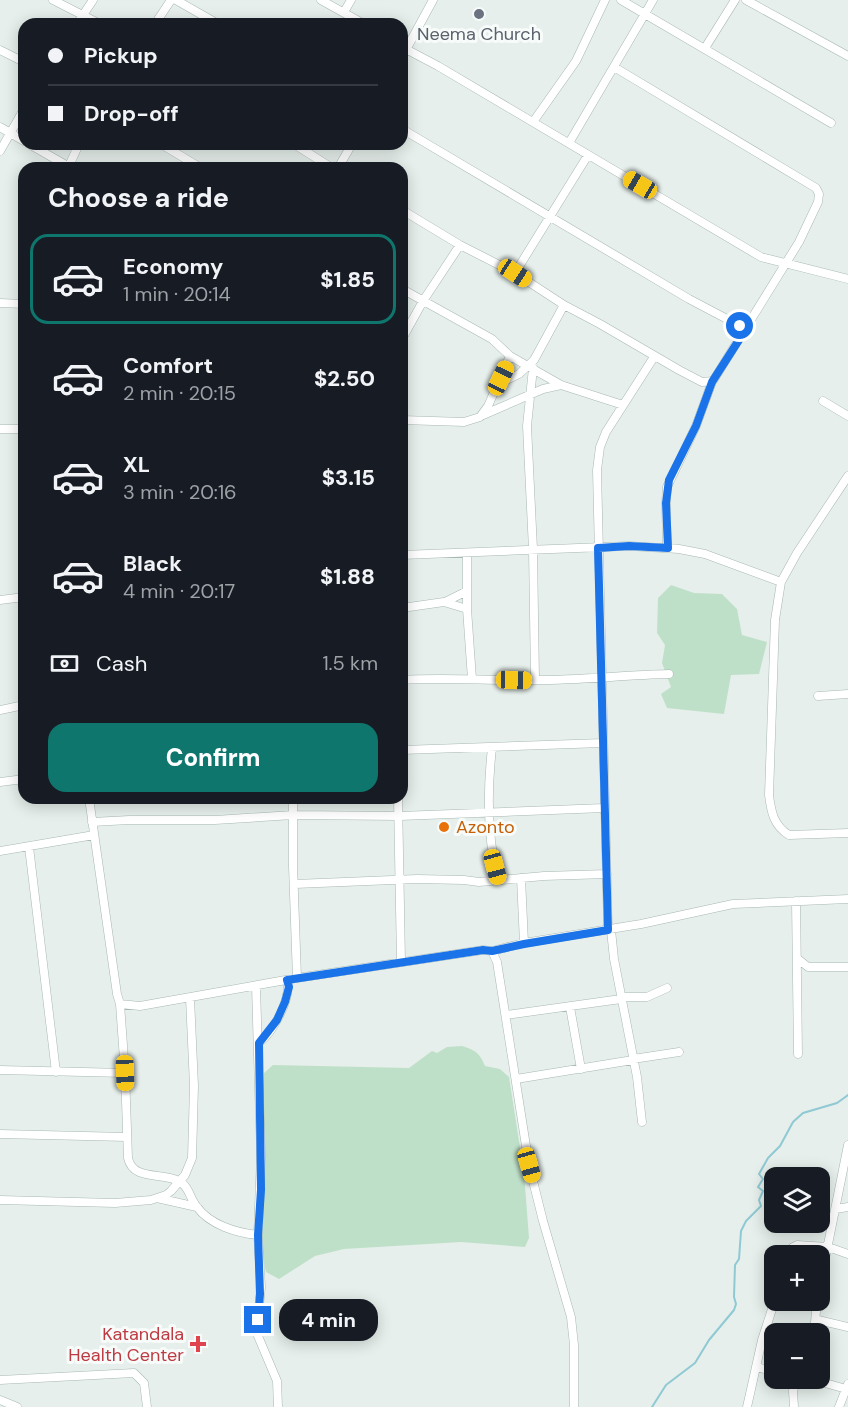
<!DOCTYPE html>
<html lang="en">
<head>
<meta charset="utf-8">
<style>
	:root { --surface:#171b24; --page:#20242c; --text:#f1f3f6; --muted:#9ea1a6; --line:#363941; --accent:#0f766e }
	body { margin:0; font-family:"DM Sans",sans-serif; background:var(--page); color:var(--text); height:100vh; display:flex; flex-direction:column; font-size:22px; white-space:nowrap }
	* { box-sizing:border-box; margin:0 }
	p { font-size:20px; color:var(--muted) }
	.icon { flex:none; width:33px; height:33px; fill:none; stroke:currentColor; stroke-width:2; stroke-linecap:round; stroke-linejoin:round }
	.map { position:relative; flex:1; overflow:hidden }
	.details { position:absolute; left:18px; top:162px; width:390px; height:642px; display:flex; flex-direction:column; background:var(--surface); border-radius:18px; box-shadow:0 3px 15px #0003 }
	.details>* { flex:none }
	.top-card { position:absolute; left:18px; top:18px; width:390px; height:132px; border-radius:18px; box-shadow:0 3px 15px #0003; display:grid; align-content:center; height:132px; padding:0 30px; background:var(--surface) }
	.buttons { position:absolute; left:764px; top:1167px; display:grid; gap:12px }
	.buttons a { display:grid; place-items:center; width:66px; height:66px; border-radius:12px; background:var(--surface); box-shadow:0 3px 15px #0003; font-size:30px }
	.end { position:absolute; width:27px; height:27px; margin:-14px; border:8px solid #1a73e8; background:#fff; box-shadow:0 0 0 3px #fff }
	.from { border-radius:50% }
	.bubble { position:absolute; height:42px; border-radius:18px; background:var(--surface); box-shadow:0 3px 15px #0003; font-size:20px; font-weight:800; line-height:42px; text-align:center }
	.car { position:absolute; width:18px; height:36px; margin:-18px -9px; border-radius:8px; box-shadow:0 0 4px 2px #0007; background:linear-gradient(#f5c518 24%,#345 0 40%,#f5c518 0 76%,#345 0 86%,#f5c518 0) }
	.top-card b { display:flex; align-items:center; gap:21px; height:57px; font-size:22px }
	.top-card b+b { border-top:2px solid var(--line) }
	.top-card i { width:15px; height:15px; background:var(--text) }
	ul { padding:0; list-style:none }
	li { display:flex; align-items:center; gap:18px; height:90px; margin:0 12px 9px; padding:0 18px; border:3px solid transparent; border-radius:18px }
	li div { flex:1 }
	li b { display:block; font-size:22px }
	li em { font-style:normal; font-weight:800 }
	li.on { border-color:var(--accent) }
	li>.icon { width:54px; height:54px; stroke-width:1.5 }
	h2 { padding:0 30px; font-size:27px; line-height:72px }
	.pay { display:flex; align-items:center; gap:15px; height:66px; padding:0 30px; font-size:22px }
	.pay p { margin-inline-start:auto }
	.action { display:flex; gap:12px; margin-top:auto; padding:12px 30px }
	.action a { flex:1; height:69px; border-radius:18px; background:var(--accent); color:#fff; font-size:24px; font-weight:800; line-height:69px; text-align:center }
	.map>svg:first-child { display:block }
</style>
</head>
<body>
<div class="map">
<svg width="848" height="1407" viewBox="0 0 848 1407">
	<rect width="100%" height="100%" fill="#e6efeb"/>
	<path fill="#bfe0c8" d="M 671,585 L 694,593 L 722,594 L 737,609 L 742,635 L 767,642 L 759,674 L 731,675 L 724,714 L 667,708 L 661,694 L 671,687 L 662,663 L 665,645 L 657,633 L 658,598 Z
		M 462,1046 C 475,1050 480,1053 485,1066 L 500,1069 L 509,1077 L 524,1173 L 529,1238 L 525,1247 L 461,1242 L 344,1249 L 315,1256 L 279,1279 L 266,1272 L 261,1249 L 264,1073 L 273,1065 L 409,1068 L 432,1051 L 437,1053 L 447,1047 Z"/>
	<g fill="none" stroke-linecap="round" stroke-linejoin="round">
		<path stroke="#8ec9d4" stroke-width="2" d="M 652,1407 L 666,1385 L 695,1363 L 709,1340 L 734,1310 L 736,1304 L 734,1297 L 735,1265 L 739,1259 L 741,1231 L 746,1221 L 761,1206 L 759,1200 L 763,1191 L 758,1187 L 763,1179 L 759,1174 L 768,1158 L 780,1146 L 793,1122 L 803,1113 L 837,1103 L 848,1095"/>
		<g stroke="#a8b8b2" stroke-width="9">
			<path id="minor" d="M 53,0 L 100,24
				M 176,0 L 218,24
				M 321,0 L 364,24
				M 621,0 L 831,123
				M 746,0 L 848,56
				M 344,12 L 351,0
				M 77,24 L 93,0
				M 155,24 L 171,0
				M 402,47 L 438,66 L 761,257 L 848,279
				M 705,48 L 735,0
				M 0,50 L 24,62
				M 402,57 L 433,0
				M 533,122 L 576,61 L 605,0
				M 0,127 L 24,141
				M 402,129 L 689,299 L 746,329
				M 569,143 L 653,0
				M 29,144 L 71,168
				M 161,144 L 201,168
				M 294,144 L 332,168
				M 0,151 L 24,109
				M 68,168 L 79,144
				M 338,168 L 352,144
				M 402,210 L 460,245 L 515,273 L 564,305 L 600,324 L 679,370 L 702,382 L 713,381 L 799,242 L 818,202 L 819,194 L 816,188 L 614,67
				M 515,273 L 588,155
				M 402,289 L 492,339 L 510,356 L 561,385 L 623,405
				M 0,303 L 24,304
				M 402,339 L 423,301 L 460,245
				M 533,368 L 527,426 L 533,549 L 535,680
				M 498,384 L 519,374 L 534,360 L 564,305
				M 823,401 L 848,416
				M 483,415 L 543,389 L 561,385
				M 402,420 L 464,422 L 480,417 L 488,406 L 510,356
				M 0,429 L 24,429
				M 848,476 L 797,553 L 781,582 L 775,620 L 769,795 C 771,812 774,826 789,835 L 848,833
				M 667,548 L 666,503 L 667,487 L 696,426 L 712,382
				M 467,553 L 467,609 L 472,679
				M 402,555 L 629,546 L 679,549 L 705,554 L 781,582
				M 0,600 L 24,597
				M 445,602 L 467,591
				M 402,608 L 444,602 L 467,609
				M 402,680 C 446,677 491,681 536,680 C 581,680 625,675 669,674
				M 818,696 L 848,694
				M 0,710 L 24,705
				M 492,748 C 487,792 487,837 498,880
				M 402,750 L 603,743
				M 0,782 L 24,779
				M 89,798 L 117,994 L 120,1004 L 140,1006 L 297,978 L 483,950 L 492,951 L 497,962 L 529,1165 L 543,1221 L 571,1317 L 574,1345 L 574,1407
				M 293,798 L 293,866 L 297,978
				M 398,798 L 401,962
				M 92,822 L 129,820 L 215,820 L 293,815 L 400,816 L 604,808
				M 29,847 L 56,1072
				M 0,851 L 94,835
				M 521,878 L 524,943
				M 295,884 L 417,879 L 464,880 L 479,882 L 544,876 L 607,874
				M 796,901 L 798,1054
				M 608,930 L 597,470 L 600,447 L 606,432 L 654,357
				M 611,930 L 614,959 L 637,1077 L 642,1122
				M 492,951 L 524,943 L 641,924 L 733,904 L 848,899
				M 798,959 L 808,967 L 848,967
				M 256,986 L 261,1156 L 258,1235 L 261,1287 L 257,1327 L 258,1336 L 277,1381 L 278,1407
				M 621,997 L 647,997 L 667,988
				M 570,1007 L 581,1069
				M 506,1015 L 621,999
				M 259,1043 C 273,1032 292,998 287,980
				M 633,1059 L 679,1052
				M 0,1070 L 125,1073 L 120,1004
				M 125,1073 L 128,1158 C 133,1181 161,1172 179,1181 C 189,1186 190,1199 197,1207 C 210,1225 237,1233 258,1235
				M 516,1079 L 633,1060
				M 0,1134 L 127,1137
				M 157,1198 L 197,1207
				M 0,1200 L 115,1203 L 151,1200 L 166,1195 L 171,1191 L 185,1175 L 192,1158 L 194,1086 L 190,998
				M 836,1209 L 848,1207
				M 790,1256 L 793,1247 L 797,1245 L 828,1247 L 848,1254
				M 819,1289 L 848,1145
				M 815,1322 L 817,1300
				M 812,1334 L 815,1322 L 818,1320 L 848,1327
				M 756,1367 L 774,1371
				M 808,1378 L 846,1389
				M 0,1380 L 134,1373 L 144,1383 L 147,1407
				M 0,1400 L 17,1407
				M 747,1407 L 762,1340 L 775,1300
				M 794,1407 L 793,1391 L 797,1378
				M 839,1407 L 848,1384"/>
		</g>
		<use href="#minor" stroke="#fff" stroke-width="8"/>
	</g>
	<g fill="none" stroke-linecap="round" stroke-linejoin="round">
		<path stroke="#1a73e8" stroke-width="8" d="M 258,1320 L 260,1294 L 258,1235 L 261,1190 L 259,1043 L 277,1020 L 285,1002 L 289,987 L 287,980 L 483,950 L 492,951 L 524,944 L 608,930 L 598,548 L 629,546 L 668,548 L 666,503 L 669,480 L 696,426 L 712,382 L 746,329 L 740,326"/>
	</g>
	<circle fill="#6b7280" stroke="#f7fbf9" stroke-width="2" cx="479" cy="14" r="6"/>
	<circle fill="#e8710a" stroke="#f7fbf9" stroke-width="2" cx="444" cy="827" r="6"/>
	<path fill="#e0444e" stroke="#f7fbf9" stroke-width="2" d="M195 1335h6v6h6v6h-6v6h-6v-6h-6v-6h6z"/>
	<g text-anchor="middle" stroke-width="6" stroke-linejoin="round" paint-order="stroke">
		<g font-size="18" fill="#5b616d" stroke="#f7fbf9">
			<text x="479" y="40">Neema Church</text>
		</g>
		<g font-size="18" fill="#c56008" stroke="#f7fbf9" text-anchor="start">
			<text x="456" y="833">Azonto</text>
		</g>
		<g font-size="18" fill="#be3a42" stroke="#f7fbf9" text-anchor="end">
			<text x="184" y="1340">Katandala<tspan x="184" dy="21">Health Center</tspan></text>
		</g>
	</g>
</svg>
<div class="buttons">
<a><svg class="icon" aria-label="layers" viewBox="0 0 24 24"><path d="M12 4l9 5-9 5-9-5zM3 14l9 5 9-5"/></svg></a>
<a>+</a>
<a>−</a>
</div>
<i class="end from" style="left:740px;top:326px"></i>
<i class="end" style="left:258px;top:1320px"></i>
<div class="bubble" style="left:279px;top:1299px;width:99px">4 min</div>
<i class="car" style="left:640px;top:185px;rotate:300deg"></i>
<i class="car" style="left:515px;top:273px;rotate:123deg"></i>
<i class="car" style="left:501px;top:378px;rotate:25deg"></i>
<i class="car" style="left:514px;top:680px;rotate:91deg"></i>
<i class="car" style="left:495px;top:867px;rotate:165deg"></i>
<i class="car" style="left:125px;top:1073px;rotate:178deg"></i>
<i class="car" style="left:529px;top:1165px;rotate:164deg"></i>
<div class="top-card">
<b><i class="from"></i>Pickup</b>
<b><i></i>Drop-off</b>
</div>
<section class="details">
<h2>Choose a ride</h2>
<ul>
<li class="on"><svg class="icon" aria-label="car" viewBox="0 0 24 24"><path d="M5 17H2v-5l4-1 3-4h7l3 4 3 1v5h-3M9 17h6M6 11h13"/><circle cx="7" cy="17" r="2"/><circle cx="17" cy="17" r="2"/></svg><div><b>Economy</b><p>1 min · 20:14</p></div><em>$1.85</em></li>
<li><svg class="icon" aria-label="car" viewBox="0 0 24 24"><path d="M5 17H2v-5l4-1 3-4h7l3 4 3 1v5h-3M9 17h6M6 11h13"/><circle cx="7" cy="17" r="2"/><circle cx="17" cy="17" r="2"/></svg><div><b>Comfort</b><p>2 min · 20:15</p></div><em>$2.50</em></li>
<li><svg class="icon" aria-label="car" viewBox="0 0 24 24"><path d="M5 17H2v-5l4-1 3-4h7l3 4 3 1v5h-3M9 17h6M6 11h13"/><circle cx="7" cy="17" r="2"/><circle cx="17" cy="17" r="2"/></svg><div><b>XL</b><p>3 min · 20:16</p></div><em>$3.15</em></li>
<li><svg class="icon" aria-label="car" viewBox="0 0 24 24"><path d="M5 17H2v-5l4-1 3-4h7l3 4 3 1v5h-3M9 17h6M6 11h13"/><circle cx="7" cy="17" r="2"/><circle cx="17" cy="17" r="2"/></svg><div><b>Black</b><p>4 min · 20:17</p></div><em>$1.88</em></li>
</ul>
<div class="pay"><svg class="icon" aria-label="cash" viewBox="0 0 24 24"><path d="M3 7h18v10H3z"/><circle cx="12" cy="12" r="2"/></svg>Cash<p>1.5 km</p></div>
<div class="action"><a>Confirm</a></div>
</section>
</div>
</body>
</html>
